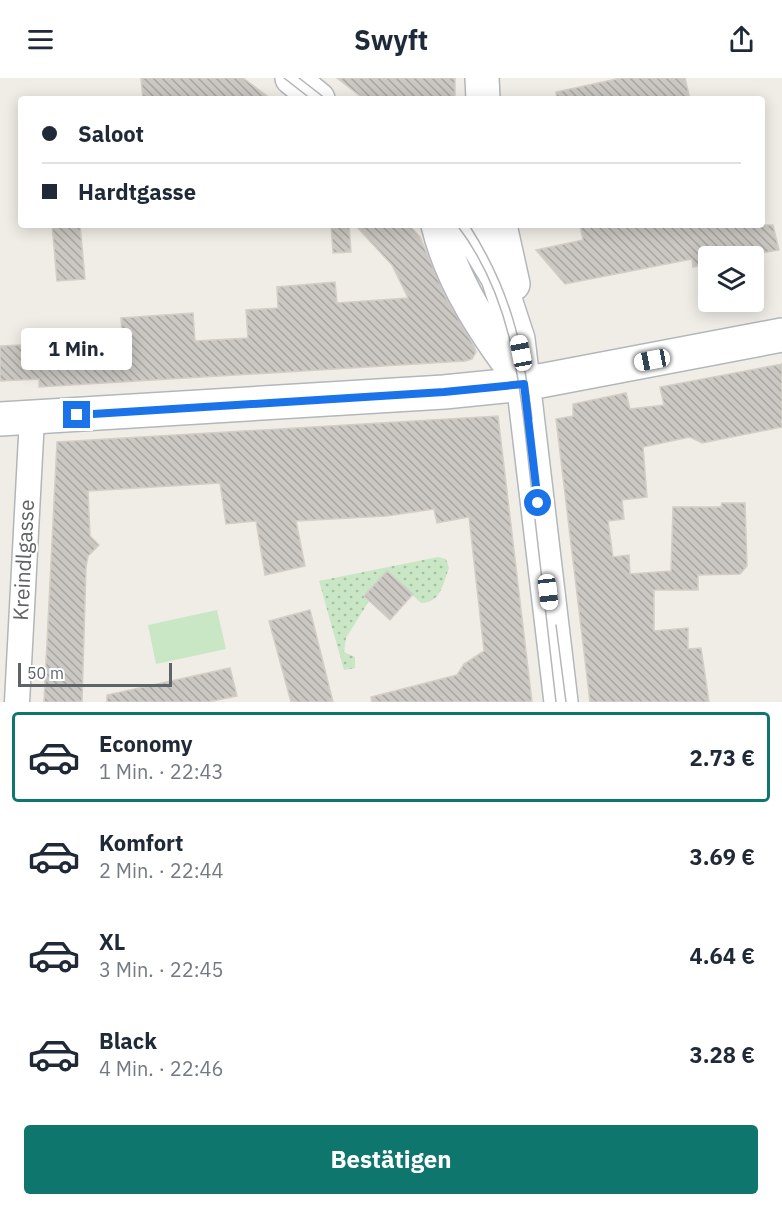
<!DOCTYPE html>
<html lang="de">
<head>
<meta charset="utf-8">
<style>
	:root { --surface:#fff; --page:#f2f2f3; --text:#1f2937; --muted:#747a83; --line:#e0e1e3; --accent:#0f766e }
	body { margin:0; font-family:"IBM Plex Sans",sans-serif; background:var(--page); color:var(--text); height:100vh; display:flex; flex-direction:column; font-size:22px; white-space:nowrap }
	* { box-sizing:border-box; margin:0 }
	p { font-size:20px; color:var(--muted) }
	.icon { flex:none; width:33px; height:33px; fill:none; stroke:currentColor; stroke-width:2; stroke-linecap:round; stroke-linejoin:round }
	.map { position:relative; height:624px; overflow:hidden }
	.drawer { display:flex; flex-direction:column; background:var(--surface); flex:1 }
	.drawer>* { flex:none }
	.hud { position:absolute; left:18px; top:18px; width:747px; height:132px; border-radius:6px; box-shadow:0 3px 15px #0003; display:grid; align-content:center; height:132px; padding:0 24px; background:var(--surface) }
	.buttons { position:absolute; left:698px; top:168px; display:grid; gap:12px }
	.buttons a { display:grid; place-items:center; width:66px; height:66px; border-radius:6px; background:var(--surface); box-shadow:0 3px 15px #0003; font-size:30px }
	.scale { position:absolute; left:18px; bottom:15px; width:154px; box-sizing:border-box; padding-left:6px; border:3px solid #5e6367; border-top:0; font-size:16px; line-height:21px; white-space:nowrap; color:#5e6367; -webkit-text-stroke:4px #fff; paint-order:stroke }
	.end { position:absolute; width:27px; height:27px; margin:-14px; border:8px solid #1a73e8; background:#fff; box-shadow:0 0 0 3px #fff }
	.from { border-radius:50% }
	.bubble { position:absolute; height:42px; border-radius:6px; background:var(--surface); box-shadow:0 3px 15px #0003; font-size:20px; font-weight:700; line-height:42px; text-align:center }
	.car { position:absolute; width:18px; height:36px; margin:-18px -9px; border-radius:8px; box-shadow:0 0 4px 2px #0007; background:linear-gradient(#fff 24%,#345 0 40%,#fff 0 76%,#345 0 86%,#fff 0) }
	.hud b { display:flex; align-items:center; gap:21px; height:57px; font-size:22px }
	.hud b+b { border-top:2px solid var(--line) }
	.hud i { width:15px; height:15px; background:var(--text) }
	ul { padding:10px 0 0; list-style:none }
	li { display:flex; align-items:center; gap:18px; height:90px; margin:0 12px 9px; padding:0 12px; border:3px solid transparent; border-radius:6px }
	li div { flex:1 }
	li b { display:block; font-size:22px }
	li em { font-style:normal; font-weight:700 }
	li.active { border-color:var(--accent) }
	li>.icon { width:54px; height:54px; stroke-width:1.5 }
	.button { display:flex; gap:12px; margin-top:auto; padding:12px 24px }
	.button a { flex:1; height:69px; border-radius:6px; background:var(--accent); color:#fff; font-size:24px; font-weight:700; line-height:69px; text-align:center }
	header { display:flex; justify-content:space-between; align-items:center; height:78px; padding:0 24px; background:var(--surface); font-size:27px; font-weight:700 }
	.map>svg:first-child { display:block }
</style>
</head>
<body>
<header><svg class="icon" aria-label="menu" viewBox="0 0 24 24"><path d="M4 6h16M4 12h16M4 18h16"/></svg>Swyft<svg class="icon" aria-label="share" viewBox="0 0 24 24"><path d="M12 15V3M7 8l5-5 5 5M5 13v7h14v-7"/></svg></header>
<div class="map">
<svg width="782" height="624" viewBox="0 0 782 624">
	<defs>
		<pattern id="grass-dots" width="8" height="8" patternUnits="userSpaceOnUse" patternTransform="scale(1.5)"><rect width="8" height="8" fill="#c9e6c5"/><path d="M2 2h.1M6 6h.1" fill="none" stroke="#a6bea4" stroke-width="1.8" stroke-linecap="round"/></pattern>
		<pattern id="building-back-hatch" width="6" height="6" patternUnits="userSpaceOnUse" patternTransform="scale(1.5)"><rect width="6" height="6" fill="#cbc8c3"/><path d="M-1 5l2 2M0 0l6 6M5-1l2 2" fill="none" stroke="#a8a6a2"/></pattern>
	</defs>
	<rect width="100%" height="100%" fill="#f0ede7"/>
	<path fill="url(#grass-dots)" d="M 438,479 L 446,481 L 449,490 C 443,505 441,525 421,525 L 387,493 L 364,518 L 369,523 L 346,560 L 344,574 L 355,579 L 355,590 L 344,592 L 319,503 Z"/>
	<path fill="#c9e6c5" d="M 217,532 L 226,571 L 156,586 L 148,547 Z"/>
	<path fill="url(#building-back-hatch)" stroke="#d5cec6" stroke-width="1.5" d="M 141,0 L 243,0 L 271,21 L 143,21 Z
		M 337,0 L 455,0 L 455,21 L 364,21 Z
		M 621,0 L 685,0 L 690,21 L 557,21 L 556,14 Z
		M 52,147 L 80,147 L 85,201 L 57,203 Z
		M 331,147 L 349,147 L 351,174 L 333,175 Z
		M 355,147 L 409,147 L 420,159 L 445,218 L 474,268 L 476,274 L 472,281 L 465,283 L 39,309 L 39,301 L 0,303 L 0,268 L 40,266 L 40,273 L 123,268 L 121,240 L 193,235 L 195,263 L 248,260 L 246,232 L 278,230 L 277,209 L 335,204 L 337,225 L 408,220 L 392,187 Z
		M 580,147 L 773,147 L 779,172 L 746,178 L 708,178 L 708,186 L 693,189 L 692,181 L 565,206 L 536,172 L 583,162 Z
		M 782,286 L 782,349 L 702,365 L 690,359 L 643,369 L 647,419 L 622,422 L 624,441 L 608,443 L 613,479 L 629,477 L 630,496 L 671,493 L 673,429 L 721,429 L 722,425 L 745,425 L 747,488 L 740,496 L 698,497 L 698,512 L 654,512 L 654,553 L 688,550 L 688,571 L 701,570 L 709,624 L 590,624 L 556,341 L 573,338 L 573,326 L 626,315 L 630,331 L 664,327 L 660,309 Z
		M 498,338 L 532,624 L 372,624 L 371,619 L 457,597 L 464,586 L 484,573 L 469,439 L 437,445 L 434,431 L 386,438 L 296,443 L 305,488 L 265,497 L 256,443 L 226,446 L 220,405 L 88,413 L 90,458 L 99,467 L 88,478 L 86,489 L 82,624 L 44,624 L 57,364 Z
		M 387,493 L 413,516 L 390,542 L 364,518 Z
		M 310,532 L 333,624 L 291,624 L 269,543 Z
		M 230,590 L 237,618 L 208,624 L 107,624 L 107,617 Z"/>
	<g fill="none" stroke-linecap="round" stroke-linejoin="round">
		<g stroke="#b2b5b9" stroke-width="27">
			<path id="street" d="M 17,624 L 32,340"/>
		</g>
		<g stroke="#b3b7bb" stroke-width="36">
			<path id="secondary" d="M 292,0 L 318,21
				M 482,0 L 483,21
				M 438,147 C 452,205 487,257 523,304
				M 466,147 L 498,200 L 518,261 L 561,624
				M 500,147 L 513,206
				M 0,341 L 444,314 L 524,306 L 782,257"/>
		</g>
		<use href="#street" stroke="#fff" stroke-width="24"/>
		<use href="#secondary" stroke="#fff" stroke-width="33"/>
		<path stroke="#b5b6b7" stroke-width="1.5" d="M 284,0 L 311,21
			M 299,0 L 326,21
			M 457,147 C 517,225 521,321 532,415 C 540,485 548,554 556,624
			M 469,147 C 510,211 523,266 532,341
			M 556,547 L 566,624"/>
	</g>
	<g fill="none" stroke-linecap="round" stroke-linejoin="round">
		<path stroke="#1a73e8" stroke-width="8" d="M 77,337 L 444,314 L 524,306 L 538,425"/>
	</g>
	<g text-anchor="middle" stroke-width="4.5" stroke-linejoin="round" paint-order="stroke">
		<g font-size="21" fill="#5e6367" stroke="#fff">
			<text transform="translate(24 482) rotate(-87)" y="7">Kreindlgasse</text>
		</g>
	</g>
</svg>
<div class="buttons">
<a><svg class="icon" aria-label="layers" viewBox="0 0 24 24"><path d="M12 4l9 5-9 5-9-5zM3 14l9 5 9-5"/></svg></a>
</div>
<div class="scale">50 m</div>
<i class="end from" style="left:538px;top:425px"></i>
<i class="end" style="left:77px;top:337px"></i>
<div class="bubble" style="left:21px;top:250px;width:111px">1 Min.</div>
<i class="car" style="left:521px;top:275px;rotate:349deg"></i>
<i class="car" style="left:652px;top:282px;rotate:259deg"></i>
<i class="car" style="left:548px;top:514px;rotate:173deg"></i>
<div class="hud">
<b><i class="from"></i>Saloot</b>
<b><i></i>Hardtgasse</b>
</div>
</div>
<section class="drawer">
<ul>
<li class="active"><svg class="icon" aria-label="car" viewBox="0 0 24 24"><path d="M5 17H2v-5l4-1 3-4h7l3 4 3 1v5h-3M9 17h6M6 11h13"/><circle cx="7" cy="17" r="2"/><circle cx="17" cy="17" r="2"/></svg><div><b>Economy</b><p>1 Min. · 22:43</p></div><em>2.73 €</em></li>
<li><svg class="icon" aria-label="car" viewBox="0 0 24 24"><path d="M5 17H2v-5l4-1 3-4h7l3 4 3 1v5h-3M9 17h6M6 11h13"/><circle cx="7" cy="17" r="2"/><circle cx="17" cy="17" r="2"/></svg><div><b>Komfort</b><p>2 Min. · 22:44</p></div><em>3.69 €</em></li>
<li><svg class="icon" aria-label="car" viewBox="0 0 24 24"><path d="M5 17H2v-5l4-1 3-4h7l3 4 3 1v5h-3M9 17h6M6 11h13"/><circle cx="7" cy="17" r="2"/><circle cx="17" cy="17" r="2"/></svg><div><b>XL</b><p>3 Min. · 22:45</p></div><em>4.64 €</em></li>
<li><svg class="icon" aria-label="car" viewBox="0 0 24 24"><path d="M5 17H2v-5l4-1 3-4h7l3 4 3 1v5h-3M9 17h6M6 11h13"/><circle cx="7" cy="17" r="2"/><circle cx="17" cy="17" r="2"/></svg><div><b>Black</b><p>4 Min. · 22:46</p></div><em>3.28 €</em></li>
</ul>
<div class="button"><a>Bestätigen</a></div>
</section>
</body>
</html>
